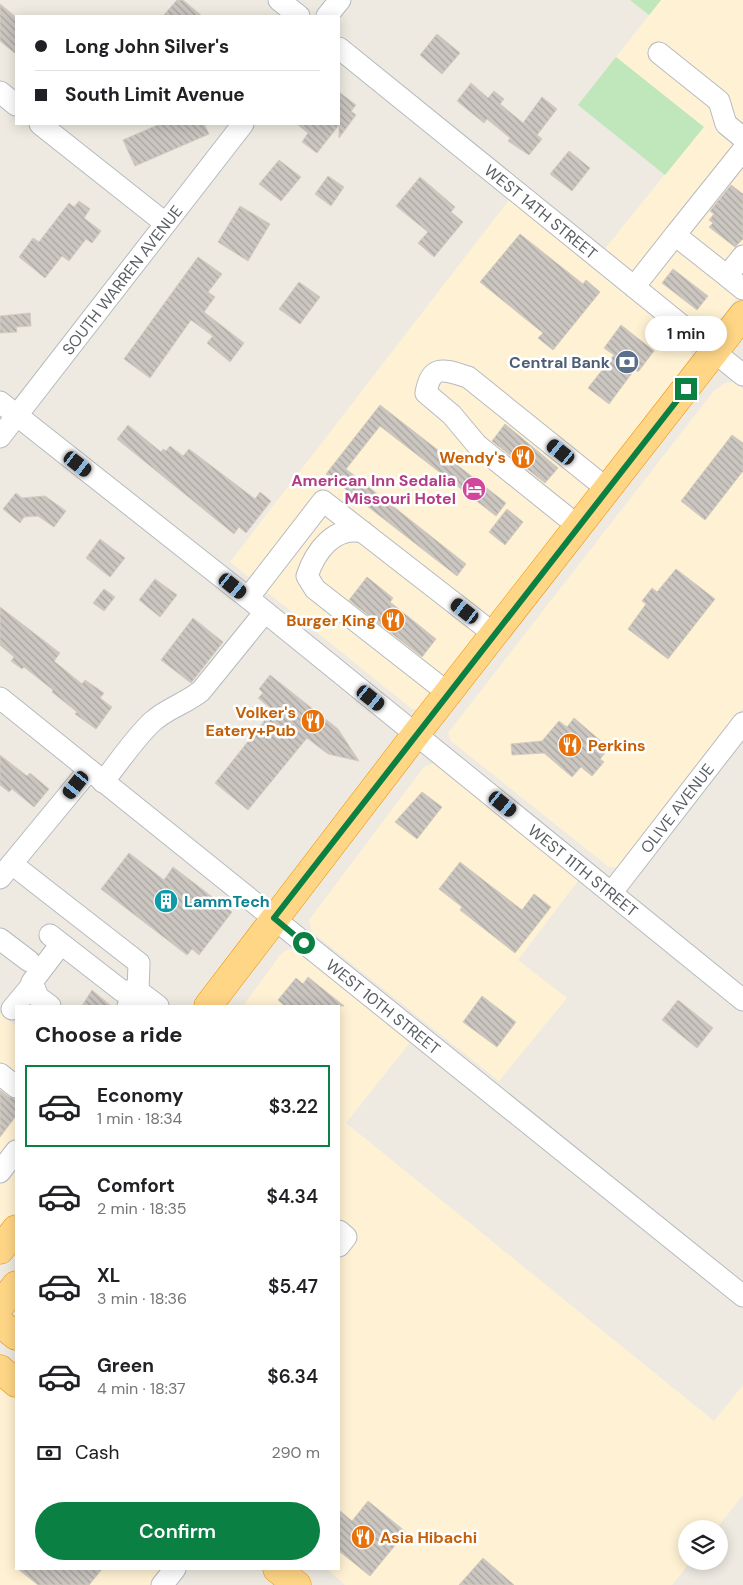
<!DOCTYPE html>
<html lang="en">
<head>
<meta charset="utf-8">
<style>
	:root { --surface:#fff; --page:#f6f6f6; --text:#202124; --muted:#757577; --line:#e0e0e0; --accent:#0b8043 }
	body { margin:0; font-family:"DM Sans",sans-serif; background:var(--page); color:var(--text); height:100vh; display:flex; flex-direction:column; font-size:19px; white-space:nowrap }
	* { box-sizing:border-box; margin:0 }
	p { font-size:16px; color:var(--muted) }
	.icon { flex:none; width:28px; height:28px; fill:none; stroke:currentColor; stroke-width:2; stroke-linecap:round; stroke-linejoin:round }
	.map { position:relative; flex:1; overflow:hidden }
	.panel { position:absolute; left:15px; top:1005px; width:325px; height:565px; display:flex; flex-direction:column; background:var(--surface); border-radius:0px; box-shadow:0 2px 12px #0003 }
	.panel>* { flex:none }
	.banner { position:absolute; left:15px; top:15px; width:325px; height:110px; border-radius:0px; box-shadow:0 2px 12px #0003; display:grid; align-content:center; height:110px; padding:0 20px; background:var(--surface) }
	.fabs { position:absolute; left:678px; top:1520px; display:grid; gap:10px }
	.fabs a { display:grid; place-items:center; width:50px; height:50px; border-radius:50%; background:var(--surface); box-shadow:0 2px 12px #0003; font-size:25px }
	.end { position:absolute; width:22px; height:22px; margin:-11px; border:6px solid #0b8043; background:#fff; box-shadow:0 0 0 2px #fff }
	.from { border-radius:50% }
	.bubble { position:absolute; height:35px; border-radius:18px; background:var(--surface); box-shadow:0 2px 12px #0003; font-size:16px; font-weight:600; line-height:35px; text-align:center }
	.car { position:absolute; width:15px; height:30px; margin:-15px -8px; border-radius:6px; box-shadow:0 0 4px 1px #0007; background:linear-gradient(#222 24%,#8ab4d8 0 40%,#222 0 76%,#8ab4d8 0 86%,#222 0) }
	.banner b { display:flex; align-items:center; gap:18px; height:48px; font-size:19px }
	.banner b+b { border-top:1px solid var(--line) }
	.banner i { width:12px; height:12px; background:var(--text) }
	ul { padding:0; list-style:none }
	li { display:flex; align-items:center; gap:15px; height:82px; margin:0 10px 8px; padding:0 10px; border:2px solid transparent; border-radius:0px }
	li div { flex:1 }
	li b { display:block; font-size:19px }
	li em { font-style:normal; font-weight:600 }
	li.current { border-color:var(--accent) }
	li>.icon { width:45px; height:45px; stroke-width:1.5 }
	h2 { padding:0 20px; font-size:22px; line-height:60px }
	.pay { display:flex; align-items:center; gap:12px; height:55px; padding:0 20px; font-size:19px }
	.pay p { margin-inline-start:auto }
	.cta { display:flex; gap:10px; margin-top:auto; padding:10px 20px }
	.cta a { flex:1; height:58px; border-radius:30px; background:var(--accent); color:#fff; font-size:20px; font-weight:600; line-height:58px; text-align:center }
	.map>svg:first-child { display:block }
</style>
</head>
<body>
<div class="map">
<svg width="743" height="1585" viewBox="0 0 743 1585">
	<defs>
		<pattern id="building-back-hatch" width="6" height="6" patternUnits="userSpaceOnUse" patternTransform="scale(1.25)"><rect width="6" height="6" fill="#cbc6c0"/><path d="M-1 5l2 2M0 0l6 6M5-1l2 2" fill="none" stroke="#a8a4a0"/></pattern>
	</defs>
	<rect width="100%" height="100%" fill="#eeeae1"/>
	<path fill="#fff2d4" d="M 661,0 L 743,0 L 743,290 L 713,328 L 705,330 L 695,324 L 604,250 L 703,127 L 616,57 Z
		M 509,200 L 689,346 L 692,356 L 420,709 L 412,709 L 230,562 Z
		M 734,382 L 743,389 L 743,708 L 619,868 L 609,867 L 451,741 L 448,733 L 713,392 L 725,383 Z
		M 437,762 L 580,878 L 518,960 L 567,998 L 499,1081 L 312,932 L 309,920 L 424,767 Z
		M 288,949 L 297,950 L 411,1041 L 346,1123 L 714,1421 L 743,1385 L 743,1495 L 716,1529 L 686,1529 L 686,1561 L 691,1561 L 672,1585 L 345,1585 L 327,1569 L 339,1569 L 339,1006 L 243,1006 L 280,955 Z
		M 0,1013 L 16,1026 L 16,1213 L 0,1234 Z
		M 0,1384 L 16,1394 L 16,1569 L 166,1569 L 154,1585 L 0,1585 Z"/>
	<path fill="#bfe7bb" d="M 630,0 L 661,0 L 649,15 Z
		M 616,57 L 704,127 L 665,175 L 578,105 Z"/>
	<path fill="url(#building-back-hatch)" stroke="#d3cbbf" d="M 177,0 L 183,0 L 202,16 L 163,16 Z
		M 0,4 L 16,17 L 16,54 L 0,41 Z
		M 437,34 L 460,53 L 442,74 L 420,55 Z
		M 471,83 L 488,98 L 494,91 L 504,99 L 500,104 L 523,123 L 542,97 L 557,109 L 537,135 L 542,139 L 529,155 L 508,141 L 510,138 L 487,119 L 484,123 L 457,101 Z
		M 339,92 L 356,105 L 351,111 L 356,115 L 339,138 L 339,125 L 317,153 L 302,142 L 308,133 L 297,124 L 339,124 Z
		M 160,124 L 204,124 L 209,134 L 135,166 L 123,140 Z
		M 569,151 L 590,168 L 572,191 L 550,174 Z
		M 279,160 L 301,177 L 281,201 L 259,184 Z
		M 328,176 L 344,187 L 331,206 L 315,194 Z
		M 420,177 L 455,207 L 451,212 L 463,222 L 434,257 L 418,243 L 428,232 L 396,206 Z
		M 731,185 L 743,194 L 743,239 L 735,247 L 709,227 L 713,223 L 709,220 L 714,214 L 710,211 Z
		M 79,201 L 90,209 L 84,218 L 101,231 L 92,243 L 86,239 L 69,261 L 62,256 L 45,278 L 19,257 L 33,238 L 39,242 L 69,203 L 74,207 Z
		M 240,206 L 270,224 L 248,261 L 218,242 Z
		M 520,234 L 583,284 L 586,280 L 600,292 L 553,350 L 538,338 L 543,333 L 480,282 Z
		M 198,257 L 222,274 L 208,292 L 215,297 L 204,312 L 244,343 L 230,362 L 207,343 L 213,336 L 191,320 L 150,378 L 124,359 Z
		M 673,269 L 708,296 L 697,310 L 662,283 Z
		M 299,282 L 320,297 L 300,324 L 279,309 Z
		M 30,313 L 31,326 L 16,327 L 17,332 L 0,333 L 0,316 Z
		M 621,325 L 654,351 L 638,372 L 635,369 L 609,404 L 588,388 L 614,355 L 604,348 Z
		M 380,405 L 506,503 L 496,516 L 380,426 L 346,469 L 466,564 L 457,576 L 326,474 Z
		M 505,424 L 558,468 L 545,483 L 492,441 Z
		M 128,425 L 161,452 L 163,449 L 166,451 L 170,446 L 183,456 L 189,449 L 255,499 L 260,492 L 271,501 L 246,533 L 239,527 L 234,534 L 117,439 Z
		M 732,435 L 743,443 L 743,471 L 705,520 L 681,501 Z
		M 16,493 L 22,498 L 45,496 L 66,511 L 54,527 L 38,516 L 24,517 L 20,523 L 3,509 Z
		M 507,509 L 523,522 L 505,545 L 489,532 Z
		M 100,539 L 125,558 L 110,577 L 86,558 Z
		M 676,569 L 715,599 L 668,659 L 628,629 L 646,604 L 642,601 L 652,588 L 657,592 Z
		M 367,577 L 393,598 L 390,602 L 436,639 L 422,657 L 349,600 Z
		M 155,579 L 177,595 L 160,617 L 139,600 Z
		M 104,589 L 115,597 L 104,611 L 93,603 Z
		M 0,607 L 60,653 L 54,661 L 82,684 L 85,680 L 104,693 L 100,698 L 112,707 L 96,729 L 75,714 L 77,712 L 52,692 L 53,690 L 24,667 L 22,669 L 11,661 L 14,657 L 0,645 Z
		M 193,618 L 223,642 L 191,683 L 161,660 Z
		M 270,675 L 338,729 L 359,761 L 328,754 L 307,738 L 248,810 L 215,783 L 273,710 L 258,698 L 263,693 L 259,689 Z
		M 574,718 L 609,748 L 600,759 L 604,762 L 592,776 L 581,767 L 572,777 L 544,753 L 512,755 L 511,744 L 542,741 L 559,721 L 567,727 Z
		M 0,755 L 27,776 L 30,773 L 49,789 L 34,807 L 12,789 L 9,792 L 0,785 Z
		M 422,792 L 442,807 L 417,839 L 395,822 Z
		M 129,853 L 164,880 L 173,867 L 232,912 L 199,955 L 192,949 L 187,955 L 101,889 Z
		M 460,862 L 522,910 L 534,894 L 551,907 L 515,953 L 460,910 L 462,907 L 439,889 Z
		M 308,977 L 344,1006 L 285,1006 L 278,1000 L 296,978 L 303,984 Z
		M 92,990 L 111,1006 L 82,1006 Z
		M 482,996 L 516,1022 L 497,1047 L 463,1022 Z
		M 678,1000 L 713,1028 L 697,1048 L 662,1020 Z
		M 0,1090 L 9,1097 L 16,1099 L 16,1116 L 0,1137 Z
		M 368,1501 L 406,1532 L 370,1576 L 339,1551 L 339,1510 L 352,1521 Z
		M 483,1558 L 514,1585 L 459,1585 Z
		M 18,1569 L 102,1569 L 89,1585 L 38,1585 Z"/>
	<g fill="none" stroke-linecap="round" stroke-linejoin="round">
		<g stroke="#b6babf" stroke-width="23">
			<g id="minor">
				<path d="M 279,0 L 299,16"/>
				<path d="M 327,16 L 340,0"/>
				<path id="s1" d="M 339,48 L 743,375"/>
				<path d="M 659,53 L 719,101 L 726,124 L 743,138"/>
				<path d="M 0,92 L 16,105"/>
				<path d="M 40,124 L 165,223"/>
				<path d="M 743,256 L 727,276 L 743,289"/>
				<path d="M 727,276 L 675,235 L 743,150"/>
				<path d="M 634,287 L 675,235"/>
				<path id="s2" d="M 0,402 L 248,598 L 743,1000"/>
				<path id="s3" d="M 0,437 L 243,124"/>
				<path d="M 578,526 L 477,445 L 452,415 L 426,393 C 431,363 445,370 468,377 L 607,489"/>
				<path d="M 363,532 C 334,525 315,552 307,576 L 315,589 L 448,693"/>
				<path d="M 248,598 L 323,501 L 494,634"/>
				<path id="s4" d="M 0,698 L 743,1296"/>
				<path d="M 103,782 C 119,762 134,739 152,722 C 167,708 185,704 201,691 L 265,612"/>
				<path d="M 12,864 L 139,963 L 138,991 L 128,1006"/>
				<path d="M 0,878 L 89,770"/>
				<path id="s5" d="M 612,892 L 743,723"/>
				<path d="M 50,935 L 122,991 L 138,991 L 158,1006"/>
				<path d="M 0,939 L 29,961"/>
				<path d="M 50,1006 L 38,997 L 32,982 L 61,944"/>
				<path d="M 12,1009 L 32,985"/>
				<path d="M 0,1074 L 16,1087"/>
				<path d="M 0,1172 L 16,1151"/>
				<path d="M 339,1231 L 346,1237 L 339,1246"/>
				<path d="M 162,1585 L 175,1569"/>
			</g>
		</g>
		<g stroke="#ee9000" stroke-width="29">
			<path id="highway" d="M 208,1006 L 416,734 L 743,315
				M 0,1250 L 16,1229
				M 0,1306 L 16,1285
				M 0,1323 L 16,1336
				M 0,1369 L 16,1383
				M 277,1569 L 297,1585"/>
		</g>
		<use href="#minor" stroke="#fff" stroke-width="21"/>
		<use href="#highway" stroke="#ffd686" stroke-width="28"/>
	</g>
	<g fill="none" stroke-linecap="round" stroke-linejoin="round">
		<path stroke="#0b8043" stroke-width="6" d="M 304,943 L 274,918 L 686,389"/>
	</g>
	<defs>
		<g id="bank-disc" transform="scale(1.25)"><circle r="9.5" fill="#5c6f8a" stroke="#fff"/><path d="M-6-4H6V4H-6ZM0-2.3a2.3 2.3 0 1 0 0 4.6a2.3 2.3 0 1 0 0-4.6Z" fill="#fff"/></g>
		<g id="restaurant-disc" transform="scale(1.25)"><circle r="9.5" fill="#e8710a" stroke="#fff"/><path d="M-5-6h1v4h1v-4h1v4h1v-4h1v5L-1.5 .5V6h-2V.5L-5-1ZM5-6V6H3V1.5H1.5Q1.5-4 5-6Z" fill="#fff"/></g>
		<g id="hotel-disc" transform="scale(1.25)"><circle r="9.5" fill="#d1479c" stroke="#fff"/><path d="M-6-4.5h1.5V1H6V5H4.5V3h-9V5H-6ZM-4 0a1.8 1.8 0 1 1 3.6 0ZM.5 0V-2.5h3Q6-2.5 6 0Z" fill="#fff"/></g>
		<g id="building-disc" transform="scale(1.25)"><circle r="9.5" fill="#0f9aa8" stroke="#fff"/><path d="M-4-6H4V6H1V3H-1V6H-4ZM-2.5-4.3h1.7v1.8h-1.7ZM.8-4.3h1.7v1.8H.8ZM-2.5-1h1.7V.8h-1.7ZM.8-1h1.7V.8H.8Z" fill="#fff"/></g>
	</defs>
	<g fill-rule="evenodd">
		<use href="#bank-disc" x="627" y="362"/>
		<use href="#restaurant-disc" x="523" y="457"/>
		<use href="#hotel-disc" x="474" y="489"/>
		<use href="#restaurant-disc" x="393" y="620"/>
		<use href="#restaurant-disc" x="313" y="721"/>
		<use href="#restaurant-disc" x="570" y="745"/>
		<use href="#building-disc" x="166" y="901"/>
		<use href="#restaurant-disc" x="363" y="1537"/>
	</g>
	<g text-anchor="middle" stroke-width="5" stroke-linejoin="round" paint-order="stroke">
		<g font-size="16" fill="#595e63" stroke="#fff">
			<text dy="6" stroke="none"><textPath href="#s1" startOffset="260">WEST 14TH STREET</textPath></text>
			<text dy="6" stroke="none"><textPath href="#s3" startOffset="199">SOUTH WARREN AVENUE</textPath></text>
			<text dy="6" stroke="none"><textPath href="#s5" startOffset="106">OLIVE AVENUE</textPath></text>
			<text dy="6" stroke="none"><textPath href="#s2" startOffset="748">WEST 11TH STREET</textPath></text>
			<text dy="6" stroke="none"><textPath href="#s4" startOffset="492">WEST 10TH STREET</textPath></text>
		</g>
		<g font-size="16" font-weight="bold" fill="#4e5e75" stroke="#fff" text-anchor="end">
			<text x="610" y="368">Central Bank</text>
		</g>
		<g font-size="16" font-weight="bold" fill="#c56008" stroke="#fff" text-anchor="end">
			<text x="506" y="463">Wendy's</text>
			<text x="376" y="626">Burger King</text>
			<text x="296" y="718">Volker's<tspan x="296" dy="18">Eatery+Pub</tspan></text>
			<text x="588" y="751" text-anchor="start">Perkins</text>
			<text x="380" y="1543" text-anchor="start">Asia Hibachi</text>
		</g>
		<g font-size="16" font-weight="bold" fill="#b23c85" stroke="#fff" text-anchor="end">
			<text x="456" y="486">American Inn Sedalia<tspan x="456" dy="18">Missouri Hotel</tspan></text>
		</g>
		<g font-size="16" font-weight="bold" fill="#0d838f" stroke="#fff" text-anchor="start">
			<text x="184" y="907">LammTech</text>
		</g>
	</g>
</svg>
<div class="fabs">
<a><svg class="icon" aria-label="layers" viewBox="0 0 24 24"><path d="M12 4l9 5-9 5-9-5zM3 14l9 5 9-5"/></svg></a>
</div>
<i class="end from" style="left:304px;top:943px"></i>
<i class="end" style="left:686px;top:389px"></i>
<div class="bubble" style="left:645px;top:316px;width:82px">1 min</div>
<i class="car" style="left:561px;top:452px;rotate:309deg"></i>
<i class="car" style="left:78px;top:464px;rotate:128deg"></i>
<i class="car" style="left:233px;top:586px;rotate:129deg"></i>
<i class="car" style="left:465px;top:611px;rotate:308deg"></i>
<i class="car" style="left:371px;top:698px;rotate:129deg"></i>
<i class="car" style="left:76px;top:785px;rotate:219deg"></i>
<i class="car" style="left:503px;top:804px;rotate:129deg"></i>
<div class="banner">
<b><i class="from"></i>Long John Silver's</b>
<b><i></i>South Limit Avenue</b>
</div>
<section class="panel">
<h2>Choose a ride</h2>
<ul>
<li class="current"><svg class="icon" aria-label="car" viewBox="0 0 24 24"><path d="M5 17H2v-5l4-1 3-4h7l3 4 3 1v5h-3M9 17h6M6 11h13"/><circle cx="7" cy="17" r="2"/><circle cx="17" cy="17" r="2"/></svg><div><b>Economy</b><p>1 min · 18:34</p></div><em>$3.22</em></li>
<li><svg class="icon" aria-label="car" viewBox="0 0 24 24"><path d="M5 17H2v-5l4-1 3-4h7l3 4 3 1v5h-3M9 17h6M6 11h13"/><circle cx="7" cy="17" r="2"/><circle cx="17" cy="17" r="2"/></svg><div><b>Comfort</b><p>2 min · 18:35</p></div><em>$4.34</em></li>
<li><svg class="icon" aria-label="car" viewBox="0 0 24 24"><path d="M5 17H2v-5l4-1 3-4h7l3 4 3 1v5h-3M9 17h6M6 11h13"/><circle cx="7" cy="17" r="2"/><circle cx="17" cy="17" r="2"/></svg><div><b>XL</b><p>3 min · 18:36</p></div><em>$5.47</em></li>
<li><svg class="icon" aria-label="car" viewBox="0 0 24 24"><path d="M5 17H2v-5l4-1 3-4h7l3 4 3 1v5h-3M9 17h6M6 11h13"/><circle cx="7" cy="17" r="2"/><circle cx="17" cy="17" r="2"/></svg><div><b>Green</b><p>4 min · 18:37</p></div><em>$6.34</em></li>
</ul>
<div class="pay"><svg class="icon" aria-label="cash" viewBox="0 0 24 24"><path d="M3 7h18v10H3z"/><circle cx="12" cy="12" r="2"/></svg>Cash<p>290 m</p></div>
<div class="cta"><a>Confirm</a></div>
</section>
</div>
</body>
</html>
